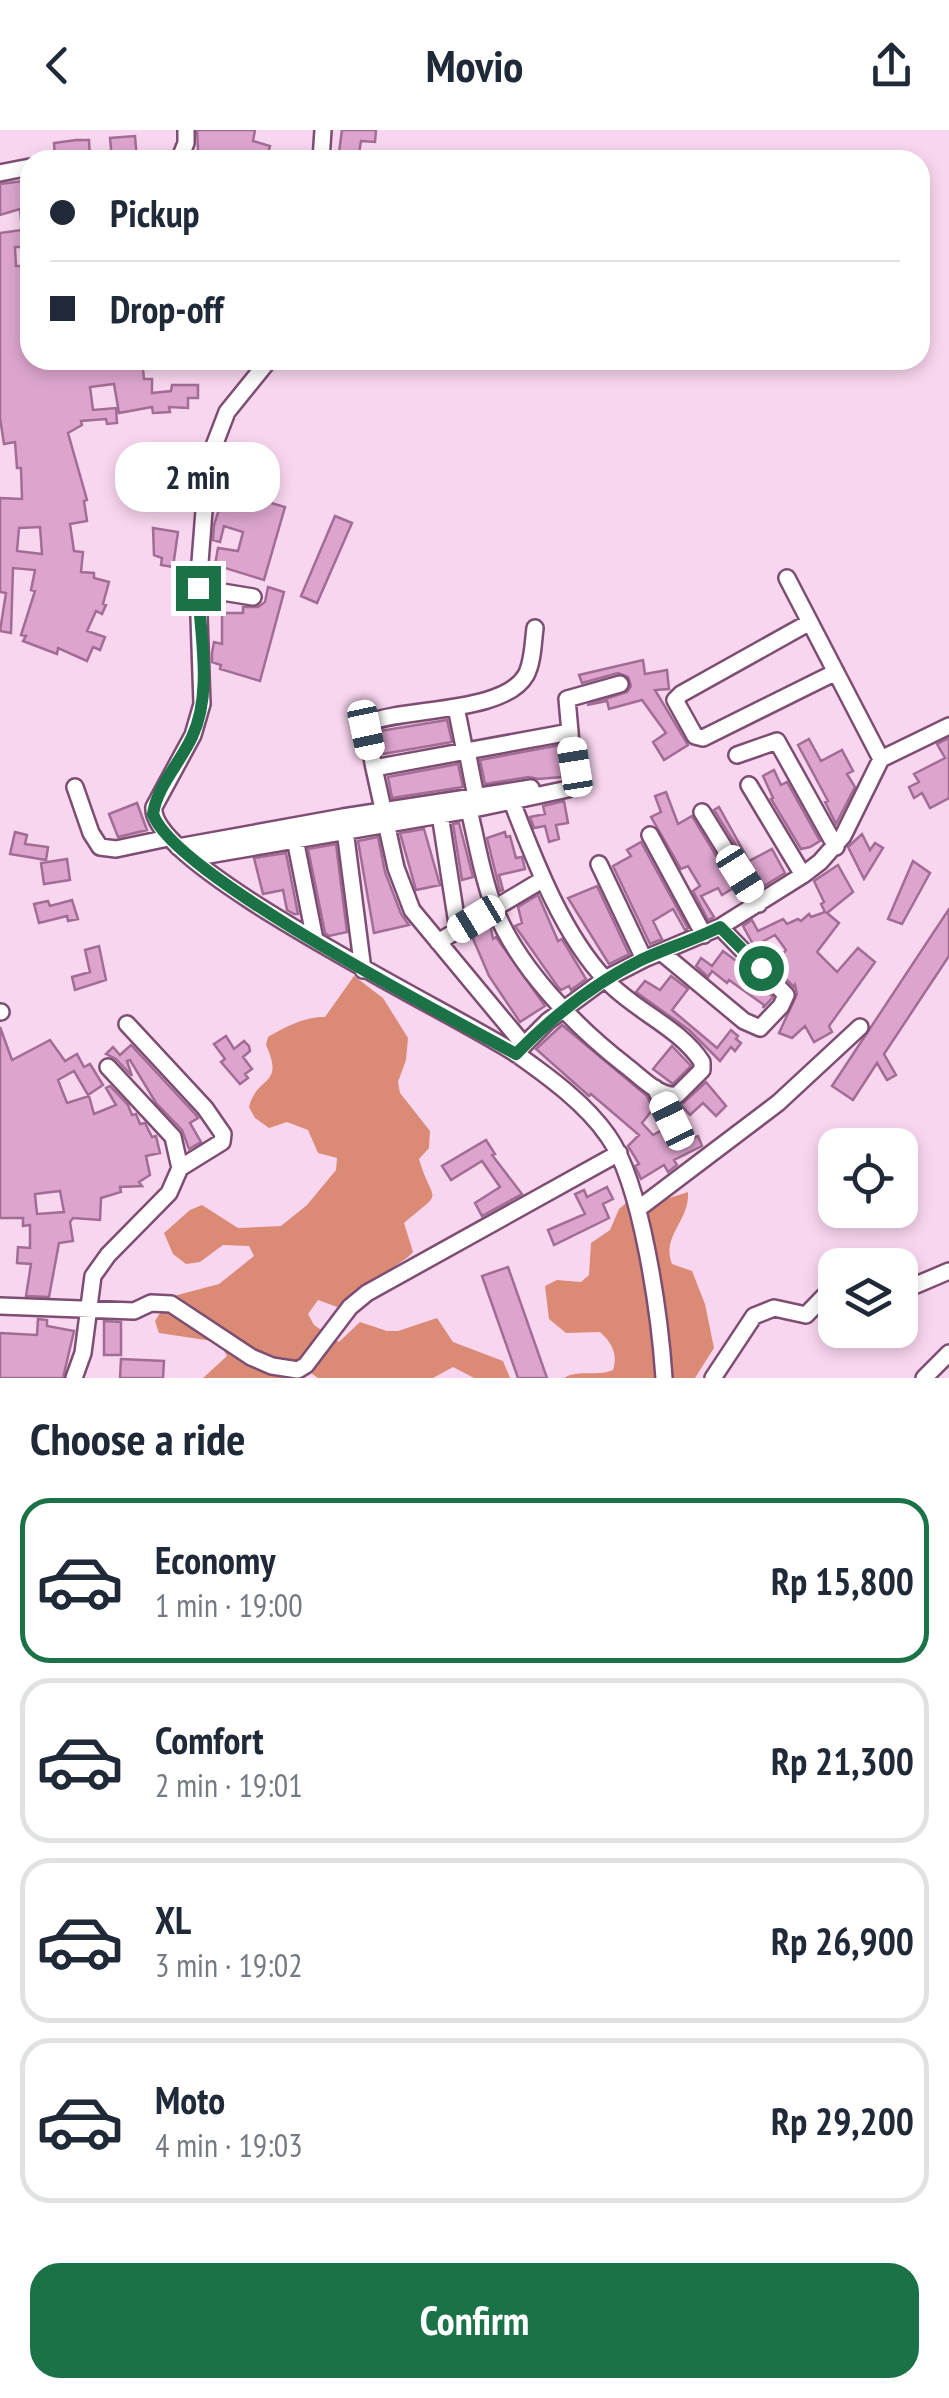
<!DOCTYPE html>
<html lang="en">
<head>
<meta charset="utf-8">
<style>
	:root { --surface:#fff; --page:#f6f6f7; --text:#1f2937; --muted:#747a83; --line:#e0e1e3; --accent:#1a7246 }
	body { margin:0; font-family:"PT Sans Narrow",sans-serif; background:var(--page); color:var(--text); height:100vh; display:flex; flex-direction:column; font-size:38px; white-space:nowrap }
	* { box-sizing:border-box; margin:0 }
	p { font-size:32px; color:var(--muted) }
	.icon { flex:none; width:55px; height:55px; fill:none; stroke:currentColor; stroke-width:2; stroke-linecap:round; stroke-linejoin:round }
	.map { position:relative; height:1248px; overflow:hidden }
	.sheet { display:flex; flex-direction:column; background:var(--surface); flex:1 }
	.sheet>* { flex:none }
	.guide { position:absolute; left:20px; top:20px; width:910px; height:220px; border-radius:30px; box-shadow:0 5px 15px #0003; display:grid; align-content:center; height:220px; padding:0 30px; background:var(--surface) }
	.tools { position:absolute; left:818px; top:998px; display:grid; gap:20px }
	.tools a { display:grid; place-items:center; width:100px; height:100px; border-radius:20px; background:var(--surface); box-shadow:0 5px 15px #0003; font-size:50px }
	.end { position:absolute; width:45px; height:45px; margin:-22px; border:12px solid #1a7246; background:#fff; box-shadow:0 0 0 5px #fff }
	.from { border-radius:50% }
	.bubble { position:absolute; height:70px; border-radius:30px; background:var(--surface); box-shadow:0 5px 15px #0003; font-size:32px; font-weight:600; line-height:70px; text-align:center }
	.car { position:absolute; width:30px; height:60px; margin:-30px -15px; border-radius:12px; box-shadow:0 0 8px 2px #0007; background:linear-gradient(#fff 24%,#345 0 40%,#fff 0 76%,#345 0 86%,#fff 0) }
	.guide b { display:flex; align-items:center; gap:35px; height:95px; font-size:38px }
	.guide b+b { border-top:2px solid var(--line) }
	.guide i { width:25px; height:25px; background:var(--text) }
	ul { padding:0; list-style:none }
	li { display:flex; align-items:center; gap:30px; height:165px; margin:0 20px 15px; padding:0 10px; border:5px solid var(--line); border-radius:30px }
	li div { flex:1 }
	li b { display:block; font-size:38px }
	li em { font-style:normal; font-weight:600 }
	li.on { border-color:var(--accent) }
	li>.icon { width:90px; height:90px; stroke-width:1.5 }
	h2 { padding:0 30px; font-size:45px; line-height:120px }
	.primary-button { display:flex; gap:20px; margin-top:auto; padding:20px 30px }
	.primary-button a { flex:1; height:115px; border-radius:30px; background:var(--accent); color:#fff; font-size:40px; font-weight:600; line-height:115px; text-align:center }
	header { display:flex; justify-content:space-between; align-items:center; height:130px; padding:0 30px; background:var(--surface); font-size:45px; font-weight:600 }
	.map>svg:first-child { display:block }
</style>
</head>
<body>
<header><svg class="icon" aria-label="back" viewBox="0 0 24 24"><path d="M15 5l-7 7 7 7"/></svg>Movio<svg class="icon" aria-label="share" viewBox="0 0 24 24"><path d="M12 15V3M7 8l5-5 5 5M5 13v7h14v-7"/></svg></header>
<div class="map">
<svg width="949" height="1248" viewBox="0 0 949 1248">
	<rect width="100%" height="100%" fill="#f9d6ef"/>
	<path fill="#db8b75" d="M 354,846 L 383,868 L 408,908 L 406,930 L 398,952 L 400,963 L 430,1001 L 429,1018 L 419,1029 C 433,1077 446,1057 404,1093 L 413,1122 L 408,1127 L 337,1177 L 318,1170 L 308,1184 L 314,1195 L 339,1212 L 360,1192 L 387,1201 L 398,1201 L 437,1188 L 453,1212 L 503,1231 L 510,1248 L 474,1248 L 453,1237 L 433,1248 L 318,1248 L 311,1243 L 301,1248 L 203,1248 L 227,1226 L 219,1212 L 159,1203 L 155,1191 L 170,1167 L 219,1154 L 254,1126 L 249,1116 L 223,1115 L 200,1132 L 186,1134 L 173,1124 L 164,1103 L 190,1080 L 202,1075 L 238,1098 L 281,1096 L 307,1075 L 336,1040 L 337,1028 L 318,1023 L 308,1000 L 287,992 L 269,998 L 255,988 L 249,977 C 257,945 285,957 266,915 L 268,907 C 284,897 307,886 325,887 Z
		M 688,1062 C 690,1091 661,1106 672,1134 L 692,1141 L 705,1174 L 714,1218 L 695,1248 L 564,1248 C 578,1239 597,1247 613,1240 C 618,1224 612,1213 600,1202 L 566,1203 L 549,1189 L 545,1156 L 557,1150 L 581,1152 L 589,1145 L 591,1113 L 610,1100 L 619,1079 L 626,1073 L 660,1071 Z"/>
	<path fill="#dda5ce" stroke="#a16d94" stroke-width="2.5" fill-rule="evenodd" d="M 197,0 L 255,0 L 253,11 L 270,16 L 266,30 L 194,30 L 198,19 Z
		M 342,0 L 376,0 L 375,12 L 361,11 L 358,30 L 338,30 Z
		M 135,6 L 137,30 L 112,30 L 110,8 Z
		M 76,10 L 89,10 L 90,30 L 55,28 L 54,13 Z
		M 24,51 L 25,56 L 30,56 L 30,117 L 15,117 L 16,136 L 30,136 L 30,230 L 62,230 L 63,238 L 92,230 L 142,230 L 144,249 L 152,249 L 152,263 L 171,261 L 172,255 L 198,255 L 198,268 L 188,268 L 188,278 L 169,277 L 170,282 L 153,283 L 152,277 L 119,283 L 114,254 L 90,257 L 93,280 L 116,278 L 117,293 L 107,294 L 106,289 L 81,291 L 82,295 L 68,303 L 87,370 L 84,371 L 87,391 L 70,394 L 74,421 L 83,422 L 81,442 L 94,443 L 94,448 L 109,452 L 103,474 L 106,475 L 102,484 L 96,481 L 87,501 L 105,507 L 100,520 L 93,517 L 87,531 L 58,518 L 57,524 L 23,511 L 26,506 L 21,505 L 35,461 L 31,460 L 35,440 L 13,438 L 11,503 L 0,501 L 6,463 L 0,462 L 0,368 L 22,369 L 21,338 L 17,338 L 15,312 L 4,314 L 0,288 L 0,103 L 22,100 L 20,79 L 0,85 L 0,54 ZM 40,397 L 42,424 L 17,421 L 19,398 Z
		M 228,351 L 239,354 L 238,359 L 263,365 L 261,370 L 285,377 L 264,450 L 215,435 L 218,418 L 238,421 L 243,402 L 224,396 L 220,412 L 213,410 L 214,395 Z
		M 335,386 L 352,393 L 317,473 L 301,466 Z
		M 153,398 L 178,402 L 173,437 L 161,435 L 162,428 L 154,425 Z
		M 268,457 L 284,462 L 260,551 L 220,539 L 221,535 L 212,532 L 212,523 L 214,512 L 222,514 L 222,483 L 243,483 L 243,477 L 258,477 L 265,472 Z
		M 643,530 L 645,544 L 667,540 L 669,559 L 655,560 L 688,615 L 664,630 L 653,612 L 666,603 L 642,570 L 609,579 L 607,571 L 587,575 L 627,562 L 631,556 L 628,547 L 618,543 L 582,553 L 579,545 Z
		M 447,590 L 452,612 L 383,624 L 380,601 Z
		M 949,608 L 949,668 L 930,678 L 922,663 L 914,668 L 909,657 L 919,652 L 914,644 L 945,628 L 937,614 Z
		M 809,609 L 821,631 L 842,620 L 853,641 L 847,644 L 855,657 L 836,694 L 825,672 L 828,671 L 798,615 Z
		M 560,615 L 562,647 L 538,649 L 529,647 L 485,654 L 480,630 Z
		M 458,634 L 463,657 L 392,668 L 388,647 Z
		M 774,640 L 781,655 L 787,652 L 820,711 L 810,717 L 801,719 L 771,669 L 773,668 L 763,646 Z
		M 666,662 L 678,694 L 692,686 L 735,757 L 722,765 L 718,758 L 701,766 L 714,787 L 708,790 L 693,761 L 700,756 L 688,736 L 681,739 L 651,687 L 661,682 L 655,666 Z
		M 564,671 L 568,693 L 556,695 L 559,709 L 549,712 L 545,696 L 534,698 L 530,687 L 545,684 L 543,676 Z
		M 137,673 L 147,700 L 118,707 L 109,684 Z
		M 719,677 L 749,731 L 772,719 L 785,743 L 764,756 L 759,747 L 756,748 L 714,680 Z
		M 459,693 L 473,747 L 462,750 L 453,694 Z
		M 424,699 L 440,755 L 416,760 L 400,703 Z
		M 15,702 L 27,705 L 25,714 L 48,717 L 46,730 L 10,724 Z
		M 505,702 L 506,707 L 510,706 L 516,728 L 522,727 L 525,739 L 499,745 L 503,760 L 500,761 L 487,708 Z
		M 862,704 L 870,720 L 875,713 L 883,718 L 864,749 L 848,717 Z
		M 378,707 L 385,742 L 401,784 L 409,795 L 374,803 L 358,711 Z
		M 641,712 L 688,798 L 685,800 L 673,779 L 653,791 L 662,809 L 650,814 L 613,736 L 631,726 L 627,720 Z
		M 336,714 L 347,802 L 329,806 L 325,803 L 308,719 Z
		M 286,723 L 298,784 L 294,784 L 287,780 L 283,760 L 263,764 L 254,728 Z
		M 67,729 L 70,750 L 44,754 L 41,733 Z
		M 913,731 L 930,743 L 902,794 L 888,789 Z
		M 838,735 L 853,762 L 827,783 L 839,793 L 817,822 L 837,842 L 858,818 L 875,832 L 829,896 L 832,902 L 814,912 L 805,896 L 792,908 L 779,903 L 797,864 L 795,855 L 794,857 L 773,836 L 786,820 L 775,805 L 754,816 L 743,796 L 752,790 L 758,801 L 783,789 L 787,794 L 798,789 L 801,791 L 809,784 L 811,787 L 825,782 L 821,774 L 824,772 L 814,751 Z
		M 597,756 L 629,824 L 609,834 L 568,768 Z
		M 538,765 L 558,811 L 562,809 L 586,849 L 571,860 L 569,856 L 561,860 L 558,857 L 515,796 L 522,793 L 518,777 Z
		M 72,770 L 78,789 L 68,791 L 67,786 L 39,793 L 34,774 L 48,771 L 50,776 Z
		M 949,779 L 949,826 L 884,924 L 896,945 L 887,950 L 877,933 L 853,970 L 832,956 Z
		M 490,794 L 493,809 L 496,807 L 545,876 L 520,892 L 489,846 L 474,811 L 472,805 Z
		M 99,816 L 106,850 L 75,860 L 72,847 L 90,842 L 85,820 Z
		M 723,821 L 739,833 L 773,867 L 763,878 L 764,875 L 729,850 L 727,853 L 712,841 L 708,847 L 696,836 L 701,828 L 712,836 Z
		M 671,846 L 688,859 L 672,880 L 717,918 L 731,900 L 738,906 L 736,909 L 741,913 L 735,921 L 731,917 L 720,931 L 689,900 L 636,862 L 645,851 L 660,860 Z
		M 562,895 L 647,966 L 653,979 L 642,993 L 653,1005 L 664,999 L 671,1002 L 679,999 L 685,1011 L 698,1006 L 702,1016 L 674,1030 L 677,1035 L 668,1042 L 664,1035 L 641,1049 L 635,1036 L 639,1034 L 628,1016 L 639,1005 L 591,964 L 589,966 L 536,919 Z
		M 0,897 L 12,930 L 50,910 L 65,931 L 77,924 L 84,937 L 90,934 L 103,955 L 88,965 L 74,941 L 58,950 L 67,973 L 89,966 L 94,984 L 116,975 L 106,958 L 110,956 L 128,975 L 132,985 L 136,984 L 140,994 L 145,993 L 152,1007 L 156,1006 L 160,1023 L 146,1026 L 150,1045 L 139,1052 L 142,1056 L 120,1057 L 121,1062 L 101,1068 L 100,1090 L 73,1088 L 70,1092 L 73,1111 L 59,1113 L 49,1167 L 26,1166 L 31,1134 L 17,1133 L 18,1117 L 30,1118 L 30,1095 L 23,1096 L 23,1088 L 0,1088 ZM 60,1061 L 64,1082 L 37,1084 L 35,1064 Z
		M 226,906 L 234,919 L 244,911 L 249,916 L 250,921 L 243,927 L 252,939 L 245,944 L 248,948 L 240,954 L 221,932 L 225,929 L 214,914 Z
		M 131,915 L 196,985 L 198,988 L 190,993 L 201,1012 L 189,1019 L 182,1000 L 156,973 L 130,930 L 127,931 L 132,946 L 116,929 L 106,924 L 113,917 L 120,925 Z
		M 672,916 L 691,936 L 673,954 L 653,939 Z
		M 706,952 L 726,976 L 716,986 L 703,973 L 690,985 L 681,975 Z
		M 486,1010 L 495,1024 L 492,1025 L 522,1064 L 482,1086 L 475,1073 L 500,1057 L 482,1031 L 451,1050 L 442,1036 Z
		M 607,1057 L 613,1069 L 603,1074 L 609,1088 L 554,1115 L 548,1100 L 585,1084 L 575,1064 L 584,1060 L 587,1067 Z
		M 508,1137 L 547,1248 L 518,1248 L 482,1146 Z
		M 38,1189 L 47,1190 L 47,1196 L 74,1201 L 63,1248 L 0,1248 L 0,1203 L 37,1205 Z
		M 104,1191 L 121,1192 L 121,1225 L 104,1225 Z
		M 121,1229 L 164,1231 L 163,1248 L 120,1248 Z"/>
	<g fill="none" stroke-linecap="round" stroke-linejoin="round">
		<g stroke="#7e4d72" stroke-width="20">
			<path id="minor" d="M 179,30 L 186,13 L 186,0
				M 321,30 L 323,0
				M 0,43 L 30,37
				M 269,230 L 227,282 L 212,321 L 206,355 L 198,458 L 202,574 L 193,605 L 154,677 C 147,736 464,888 518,925 C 549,947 586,974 608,1006 C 642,1053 660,1188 664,1248
				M 787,448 L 881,629
				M 198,458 L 253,467
				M 810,492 L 681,564 L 675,570 L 695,606 L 703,608 L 836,542
				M 456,577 L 465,622
				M 570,602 L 567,569 L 620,554
				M 467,621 L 476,667
				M 737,625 L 777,611 L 836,717
				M 374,638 L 366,598 L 368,593 C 404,577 504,584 526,545 C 533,532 533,513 535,498
				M 749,655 L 803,745
				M 75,657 L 91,703 L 100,717 L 116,719 L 168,708
				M 439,678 L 458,800
				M 469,680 C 477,712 482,747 494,777 C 517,837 576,897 625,935 C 640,946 658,967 677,965 L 702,940 L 702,932 C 679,897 635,881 607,851 C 563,806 534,729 512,672
				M 702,682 L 759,774
				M 345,700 L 363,840
				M 650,705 L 704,805
				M 295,709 L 315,810
				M 178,717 L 343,687 L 531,658
				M 191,728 L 469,680 L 568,659 L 574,653 L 570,602 L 374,638 L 396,738 L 412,780 L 524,915 L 516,924
				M 599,734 L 644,829
				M 438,812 L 542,750
				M 661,822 L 744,891 L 760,898 L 781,876 L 786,865 L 720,797
				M 0,882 L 1,882
				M 127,894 L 205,978 L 223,1004 L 222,1012 L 180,1038
				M 524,915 L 548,891 L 605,849 L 644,829 L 720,797 L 803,745 L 820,732 L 843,706 L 881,629 L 949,596
				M 655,958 L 671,991
				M 638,1079 L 778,973 L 860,897
				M 900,1155 L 916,1155 L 949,1141
				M 0,1176 L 134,1181 L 151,1173 L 171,1174 L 251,1227 L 272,1236 L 298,1240 L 306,1235 L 350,1177 L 367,1163 L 619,1023
				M 74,1248 L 83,1223 L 93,1146 L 108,1125 L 169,1063 L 180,1038 L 173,1007 L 108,937
				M 713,1248 L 754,1186 L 774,1178 L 806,1185 L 835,1155
				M 924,1248 L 949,1223"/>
		</g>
		<use href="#minor" stroke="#fff" stroke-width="15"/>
	</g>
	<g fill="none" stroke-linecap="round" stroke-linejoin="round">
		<path stroke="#1a7246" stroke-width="12" d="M 198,458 C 200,505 213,563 192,607 C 180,633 157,656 153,684 C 174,745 449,887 516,924 C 553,886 593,854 641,830 C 667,818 694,810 720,797 L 761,838"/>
	</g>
</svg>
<div class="tools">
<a><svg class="icon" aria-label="locate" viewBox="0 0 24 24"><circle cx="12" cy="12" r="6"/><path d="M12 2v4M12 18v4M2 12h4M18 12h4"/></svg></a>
<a><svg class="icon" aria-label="layers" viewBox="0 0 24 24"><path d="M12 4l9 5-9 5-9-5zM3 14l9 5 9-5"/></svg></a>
</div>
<i class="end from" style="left:761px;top:838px"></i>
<i class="end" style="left:198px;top:458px"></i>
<div class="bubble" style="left:115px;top:312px;width:165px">2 min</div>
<i class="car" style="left:366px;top:600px;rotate:168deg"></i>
<i class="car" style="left:575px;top:637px;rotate:351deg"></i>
<i class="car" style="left:740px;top:744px;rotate:148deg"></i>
<i class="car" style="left:476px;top:789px;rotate:239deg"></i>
<i class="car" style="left:672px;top:991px;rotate:334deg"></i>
<div class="guide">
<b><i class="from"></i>Pickup</b>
<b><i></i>Drop-off</b>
</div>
</div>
<section class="sheet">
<h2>Choose a ride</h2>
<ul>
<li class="on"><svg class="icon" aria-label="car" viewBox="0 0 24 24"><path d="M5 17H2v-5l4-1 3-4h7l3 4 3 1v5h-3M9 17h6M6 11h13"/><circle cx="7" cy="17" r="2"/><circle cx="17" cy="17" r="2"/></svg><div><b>Economy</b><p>1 min · 19:00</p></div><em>Rp 15,800</em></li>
<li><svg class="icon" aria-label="car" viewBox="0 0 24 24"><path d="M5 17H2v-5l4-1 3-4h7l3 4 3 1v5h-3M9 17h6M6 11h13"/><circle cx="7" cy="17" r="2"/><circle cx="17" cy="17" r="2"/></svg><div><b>Comfort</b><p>2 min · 19:01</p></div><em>Rp 21,300</em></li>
<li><svg class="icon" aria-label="car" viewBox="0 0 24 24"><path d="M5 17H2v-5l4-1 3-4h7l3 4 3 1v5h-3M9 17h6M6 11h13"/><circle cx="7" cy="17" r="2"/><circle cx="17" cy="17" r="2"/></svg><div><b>XL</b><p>3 min · 19:02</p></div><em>Rp 26,900</em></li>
<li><svg class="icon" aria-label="car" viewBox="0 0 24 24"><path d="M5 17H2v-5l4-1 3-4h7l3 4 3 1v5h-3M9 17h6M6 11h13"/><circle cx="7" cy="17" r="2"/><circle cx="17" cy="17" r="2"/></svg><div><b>Moto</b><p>4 min · 19:03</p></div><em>Rp 29,200</em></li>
</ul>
<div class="primary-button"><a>Confirm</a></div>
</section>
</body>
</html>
